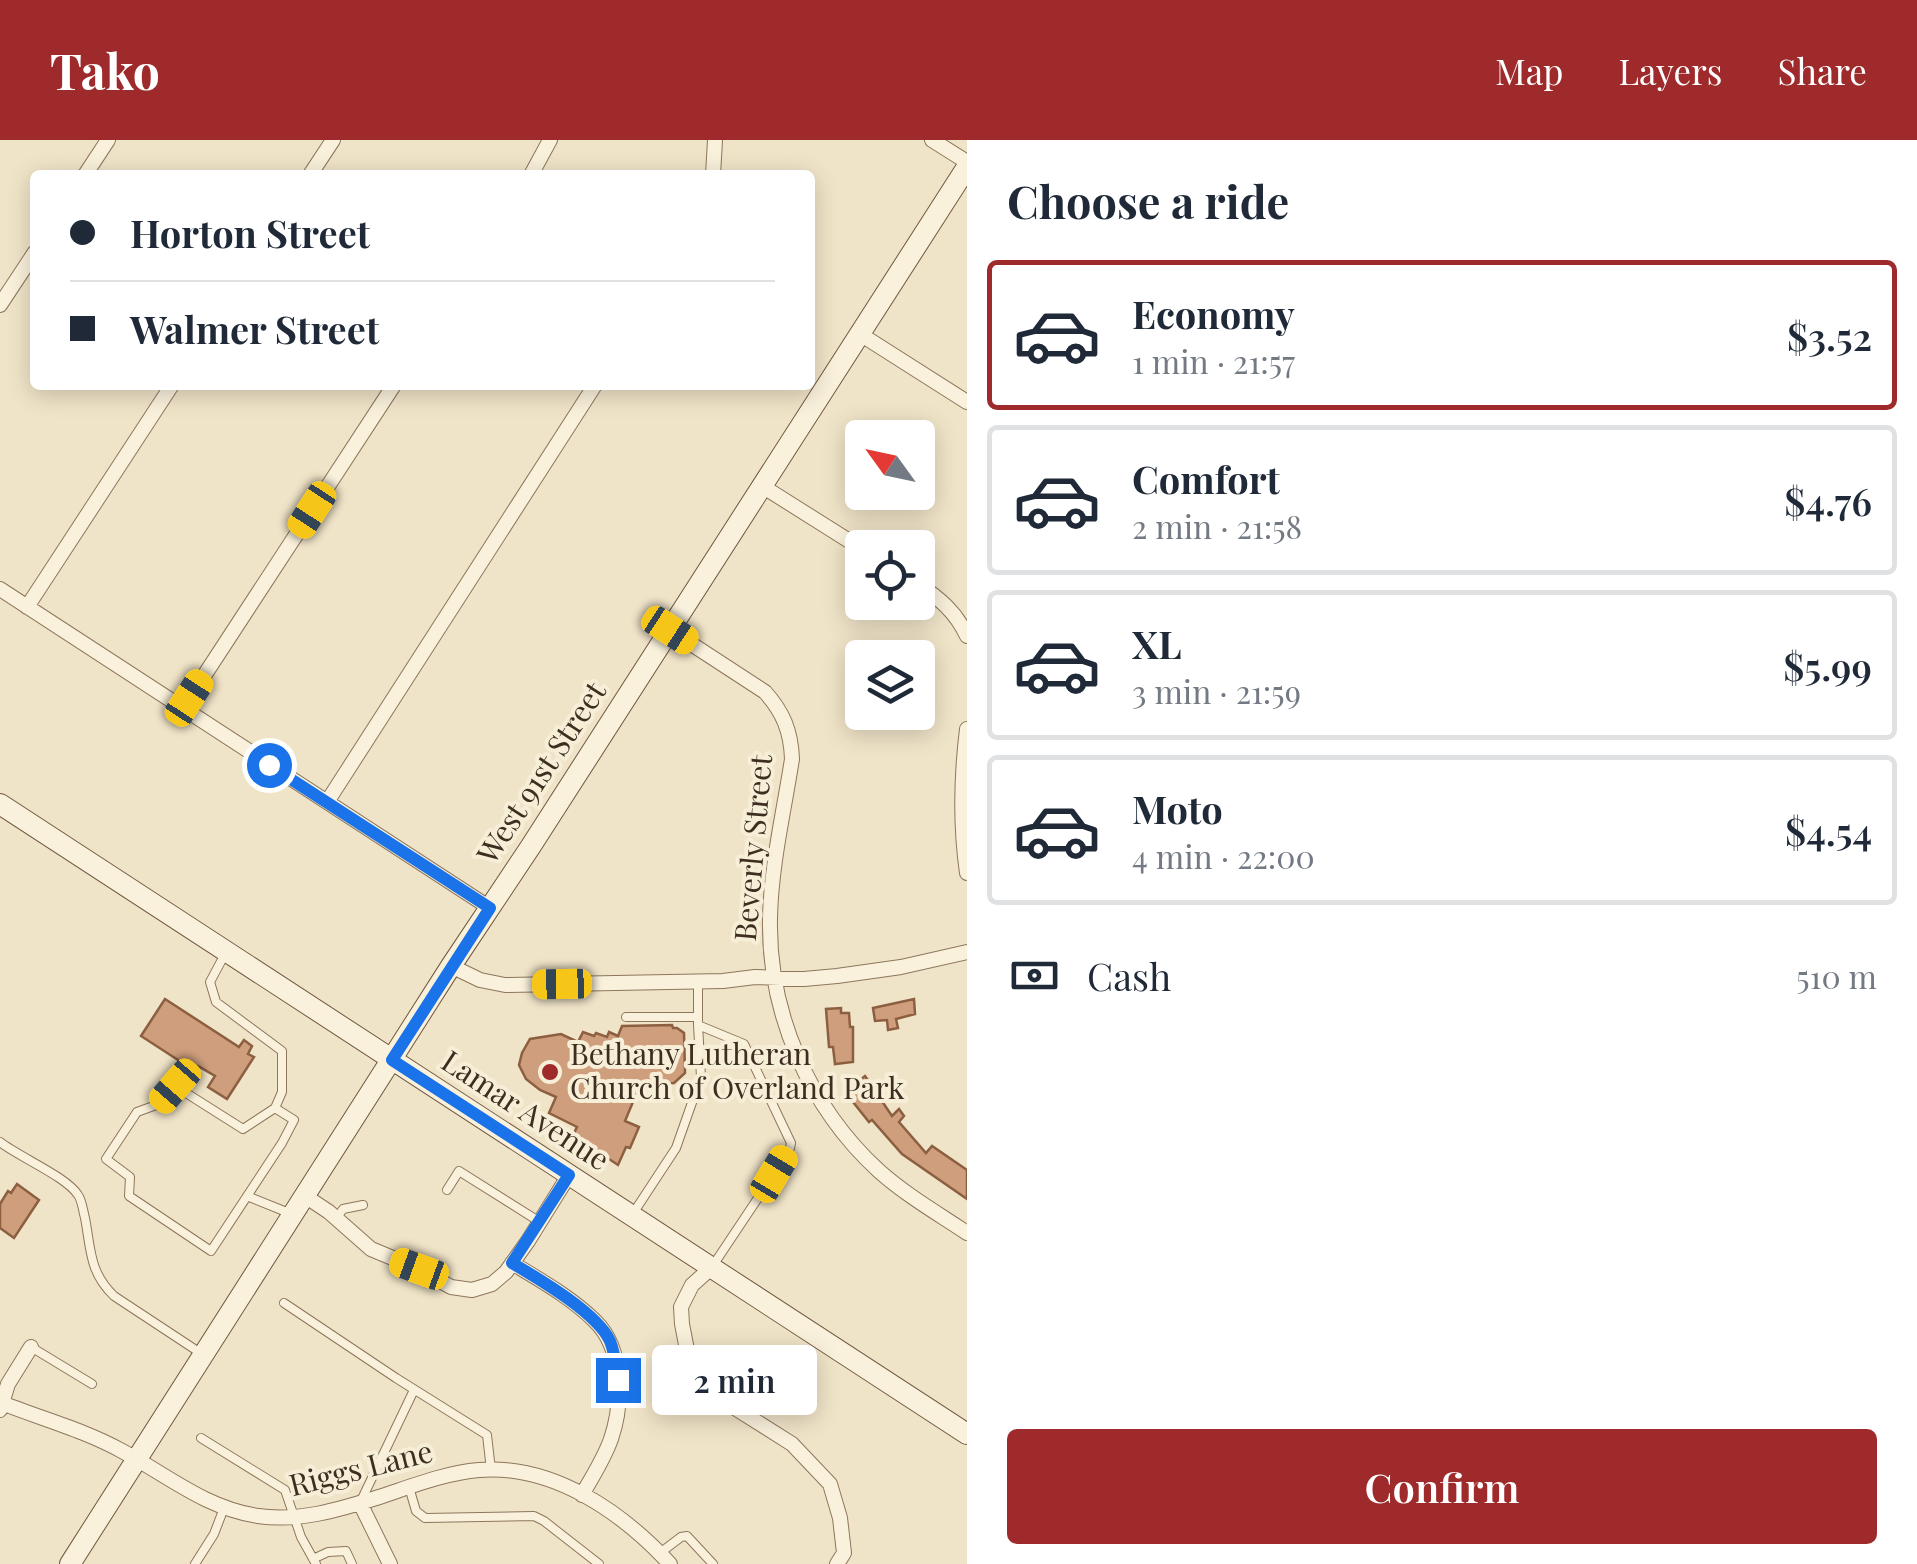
<!DOCTYPE html>
<html lang="en">
<head>
<meta charset="utf-8">
<style>
	:root { --surface:#fff; --page:#f2f2f3; --text:#1f2937; --muted:#747a83; --line:#e0e1e3; --accent:#9e2a2b }
	body { margin:0; font-family:"Playfair Display",serif; background:var(--page); color:var(--text); height:100vh; display:flex; flex-direction:column; font-size:38px; white-space:nowrap }
	* { box-sizing:border-box; margin:0 }
	p { font-size:32px; color:var(--muted) }
	.icon { flex:none; width:55px; height:55px; fill:none; stroke:currentColor; stroke-width:2; stroke-linecap:round; stroke-linejoin:round }
	.map { position:relative; flex:1; overflow:hidden }
	.details { display:flex; flex-direction:column; background:var(--surface); width:950px }
	.details>* { flex:none }
	.top-card { position:absolute; left:30px; top:30px; width:785px; height:220px; border-radius:10px; box-shadow:0 5px 25px #0003; display:grid; align-content:center; height:220px; padding:0 40px; background:var(--surface) }
	.needle { width:65px; rotate:303deg }
	.tools { position:absolute; left:845px; top:280px; display:grid; gap:20px }
	.tools a { display:grid; place-items:center; width:90px; height:90px; border-radius:10px; background:var(--surface); box-shadow:0 5px 25px #0003; font-size:50px }
	.end { position:absolute; width:45px; height:45px; margin:-22px; border:12px solid #1a73e8; background:#fff; box-shadow:0 0 0 5px #fff }
	.from { border-radius:50% }
	.bubble { position:absolute; height:70px; border-radius:10px; background:var(--surface); box-shadow:0 5px 25px #0003; font-size:32px; font-weight:600; line-height:70px; text-align:center }
	.car { position:absolute; width:30px; height:60px; margin:-30px -15px; border-radius:12px; box-shadow:0 0 8px 2px #0007; background:linear-gradient(#f5c518 24%,#345 0 40%,#f5c518 0 76%,#345 0 86%,#f5c518 0) }
	.top-card b { display:flex; align-items:center; gap:35px; height:95px; font-size:38px }
	.top-card b+b { border-top:2px solid var(--line) }
	.top-card i { width:25px; height:25px; background:var(--text) }
	ul { padding:0; list-style:none }
	li { display:flex; align-items:center; gap:30px; height:150px; margin:0 20px 15px; padding:0 20px; border:5px solid var(--line); border-radius:10px }
	li div { flex:1 }
	li b { display:block; font-size:38px }
	li em { font-style:normal; font-weight:600 }
	li.selected { border-color:var(--accent) }
	li>.icon { width:90px; height:90px; stroke-width:1.5 }
	h2 { padding:0 40px; font-size:45px; line-height:120px }
	.pay { display:flex; align-items:center; gap:25px; height:110px; padding:0 40px; font-size:38px }
	.pay p { margin-inline-start:auto }
	.action { display:flex; gap:20px; margin-top:auto; padding:20px 40px }
	.action a { flex:1; height:115px; border-radius:10px; background:var(--accent); color:#fff; font-size:40px; font-weight:600; line-height:115px; text-align:center }
	header { display:flex; align-items:center; gap:60px; box-sizing:border-box; height:140px; padding:0 50px; background:var(--accent); color:#fff }
	header strong { font-size:48px }
	nav { display:flex; gap:55px; margin-inline-start:auto; font-size:35px }
	main { display:flex; flex:1; min-height:0 }
	.map>svg:first-child { display:block }
</style>
</head>
<body>
<header>
<strong>Tako</strong>
<nav><a>Map</a><a>Layers</a><a>Share</a></nav>
</header>
<main>
<div class="map">
<svg width="967" height="1424" viewBox="0 0 967 1424">
	<rect width="100%" height="100%" fill="#f0e4c8"/>
	<path fill="#cf9f7d" stroke="#8d5f41" stroke-width="2.5" d="M 165,859 L 239,907 L 244,900 L 252,906 L 248,914 L 254,917 L 227,959 L 208,947 L 215,936 L 198,926 L 195,931 L 141,896 Z
		M 914,859 L 915,874 L 896,879 L 898,888 L 888,890 L 887,880 L 875,881 L 873,868 Z
		M 841,868 L 841,873 L 849,873 L 850,887 L 853,887 L 853,922 L 835,924 L 833,907 L 829,907 L 826,869 Z
		M 672,885 L 673,888 L 677,888 L 684,893 L 685,933 L 674,943 L 640,945 L 625,981 L 639,987 L 630,1008 L 626,1007 L 618,1025 L 573,995 L 577,987 L 549,973 L 556,957 L 540,950 L 526,939 L 519,925 L 522,913 L 530,899 L 561,894 L 578,902 L 583,892 L 594,896 L 596,893 L 607,897 L 609,892 L 618,896 L 622,886 Z
		M 865,936 L 892,976 L 899,969 L 904,976 L 899,982 L 926,1013 L 932,1006 L 967,1030 L 967,1059 L 902,1014 L 872,980 L 869,982 L 845,952 Z
		M 17,1044 L 39,1060 L 14,1098 L 0,1088 L 0,1064 L 8,1051 L 11,1053 Z"/>
	<g fill="none" stroke-linecap="round" stroke-linejoin="round">
		<g stroke="#8d765c" stroke-width="10">
			<path id="lane" d="M 226,812 L 210,842 L 216,862 L 282,911 L 282,952 L 275,968 L 294,980 L 282,1003 L 211,1111 L 129,1056 L 130,1037 L 106,1019 L 137,972 L 159,964 L 175,946 L 243,989 L 275,968
				M 698,841 L 698,885 L 744,904 L 791,1003 L 790,1008 L 774,1034 L 712,1127
				M 626,877 L 698,877
				M 0,1002 C 19,1017 67,1037 78,1055 C 82,1060 83,1071 85,1078 C 91,1109 89,1132 114,1156 L 202,1214
				M 447,1050 L 459,1031 L 540,1082
				M 247,1056 L 289,1073
				M 634,1072 L 676,1008 L 701,937 L 698,885
				M 336,1079 L 343,1069 L 363,1065
				M 284,1163 L 396,1238 L 487,1295 L 491,1330
				M 31,1207 L 92,1244
				M 201,1298 L 285,1350 L 301,1397 L 316,1424
				M 409,1347 L 416,1371 L 425,1378 L 534,1376 L 544,1381 L 599,1424
				M 360,1363 L 414,1250
				M 660,1413 L 681,1397 L 687,1396 L 713,1424
				M 313,1419 L 328,1412 L 346,1411 L 352,1424
				M 195,1424 L 214,1394 L 224,1368"/>
		</g>
		<g stroke="#8d765c" stroke-width="16">
			<path id="street" d="M 932,0 L 967,22
				M 85,35 L 108,0
				M 310,35 L 333,0
				M 531,35 L 550,0
				M 713,35 L 715,0
				M 0,165 L 35,112
				M 860,194 L 967,262
				M 762,346 L 862,409
				M 918,444 C 939,458 956,472 967,496
				M 0,449 L 490,768
				M 27,467 L 172,245
				M 670,490 L 765,552 C 783,572 791,591 792,619 C 784,671 771,725 770,778 C 768,873 809,967 879,1031 C 906,1055 937,1073 967,1093
				M 183,568 L 394,245
				M 967,589 C 961,638 960,684 967,733
				M 327,662 L 595,245
				M 451,826 L 480,840 L 505,845 L 723,841 L 755,837 L 804,839 L 837,836 L 901,827 L 967,812
				M 305,1056 L 329,1072 L 371,1109 L 419,1129 L 451,1147 L 472,1150 L 492,1144 L 506,1132 L 528,1101 L 569,1035
				M 512,1123 C 540,1140 572,1158 595,1181 C 624,1209 623,1264 611,1299 C 604,1319 592,1337 582,1355
				M 711,1128 L 692,1145 L 681,1167 L 682,1184 L 688,1215 L 703,1241 L 727,1263 L 792,1304 L 830,1344 L 840,1378 L 844,1413 L 837,1424
				M 2,1263 C 42,1279 84,1290 122,1311 C 167,1335 205,1368 258,1376 C 298,1382 338,1370 376,1358 C 410,1347 444,1333 479,1330 C 553,1324 622,1372 670,1424
				M 0,1270 L 8,1244 L 31,1207
				M 360,1363 L 390,1424"/>
		</g>
		<g stroke="#6f573f" stroke-width="22">
			<path id="secondary" d="M 0,664 L 967,1294
				M 70,1424 L 451,826 L 531,706 L 967,27"/>
		</g>
		<use href="#lane" stroke="#faf1dc" stroke-width="8"/>
		<use href="#street" stroke="#faf1dc" stroke-width="14"/>
		<use href="#secondary" stroke="#faf1dc" stroke-width="20"/>
	</g>
	<g fill="none" stroke-linecap="round" stroke-linejoin="round">
		<path stroke="#1a73e8" stroke-width="12" d="M 269,625 L 490,768 L 392,920 L 569,1035 L 512,1123 C 539,1139 597,1173 610,1201 C 615,1213 616,1227 618,1240"/>
	</g>
	<circle fill="#9e2a2b" stroke="#f7eed8" stroke-width="4" cx="550" cy="932" r="10"/>
	<g text-anchor="middle" stroke-width="8" stroke-linejoin="round" paint-order="stroke">
		<g font-size="30" fill="#3d2e20" stroke="#f7eed8">
			<text transform="translate(542 633) rotate(-57)" y="10">West 91st Street</text>
			<text transform="translate(754 708) rotate(-85)" y="10">Beverly Street</text>
			<text transform="translate(525 971) rotate(33)" y="10">Lamar Avenue</text>
			<text transform="translate(361 1329) rotate(-14)" y="10">Riggs Lane</text>
		</g>
		<g font-size="30" fill="#3d2e20" stroke="#f7eed8" text-anchor="start">
			<text x="570" y="925">Bethany Lutheran<tspan x="570" dy="34">Church of Overland Park</tspan></text>
		</g>
	</g>
</svg>
<div class="tools">
<a><svg class="needle" viewBox="-14 -14 28 28"><path d="M0-13l5 13h-10z" fill="#e53935"/><path d="M0 13l5-13h-10z" fill="#747a83"/></svg></a>
<a><svg class="icon" aria-label="locate" viewBox="0 0 24 24"><circle cx="12" cy="12" r="6"/><path d="M12 2v4M12 18v4M2 12h4M18 12h4"/></svg></a>
<a><svg class="icon" aria-label="layers" viewBox="0 0 24 24"><path d="M12 4l9 5-9 5-9-5zM3 14l9 5 9-5"/></svg></a>
</div>
<i class="end from" style="left:269px;top:625px"></i>
<i class="end" style="left:618px;top:1240px"></i>
<div class="bubble" style="left:652px;top:1205px;width:165px">2 min</div>
<i class="car" style="left:312px;top:370px;rotate:213deg"></i>
<i class="car" style="left:670px;top:490px;rotate:123deg"></i>
<i class="car" style="left:189px;top:558px;rotate:33deg"></i>
<i class="car" style="left:562px;top:844px;rotate:269deg"></i>
<i class="car" style="left:175px;top:946px;rotate:221deg"></i>
<i class="car" style="left:774px;top:1034px;rotate:31deg"></i>
<i class="car" style="left:419px;top:1129px;rotate:290deg"></i>
<div class="top-card">
<b><i class="from"></i>Horton Street</b>
<b><i></i>Walmer Street</b>
</div>
</div>
<section class="details">
<h2>Choose a ride</h2>
<ul>
<li class="selected"><svg class="icon" aria-label="car" viewBox="0 0 24 24"><path d="M5 17H2v-5l4-1 3-4h7l3 4 3 1v5h-3M9 17h6M6 11h13"/><circle cx="7" cy="17" r="2"/><circle cx="17" cy="17" r="2"/></svg><div><b>Economy</b><p>1 min · 21:57</p></div><em>$3.52</em></li>
<li><svg class="icon" aria-label="car" viewBox="0 0 24 24"><path d="M5 17H2v-5l4-1 3-4h7l3 4 3 1v5h-3M9 17h6M6 11h13"/><circle cx="7" cy="17" r="2"/><circle cx="17" cy="17" r="2"/></svg><div><b>Comfort</b><p>2 min · 21:58</p></div><em>$4.76</em></li>
<li><svg class="icon" aria-label="car" viewBox="0 0 24 24"><path d="M5 17H2v-5l4-1 3-4h7l3 4 3 1v5h-3M9 17h6M6 11h13"/><circle cx="7" cy="17" r="2"/><circle cx="17" cy="17" r="2"/></svg><div><b>XL</b><p>3 min · 21:59</p></div><em>$5.99</em></li>
<li><svg class="icon" aria-label="car" viewBox="0 0 24 24"><path d="M5 17H2v-5l4-1 3-4h7l3 4 3 1v5h-3M9 17h6M6 11h13"/><circle cx="7" cy="17" r="2"/><circle cx="17" cy="17" r="2"/></svg><div><b>Moto</b><p>4 min · 22:00</p></div><em>$4.54</em></li>
</ul>
<div class="pay"><svg class="icon" aria-label="cash" viewBox="0 0 24 24"><path d="M3 7h18v10H3z"/><circle cx="12" cy="12" r="2"/></svg>Cash<p>510 m</p></div>
<div class="action"><a>Confirm</a></div>
</section>
</main>
</body>
</html>
